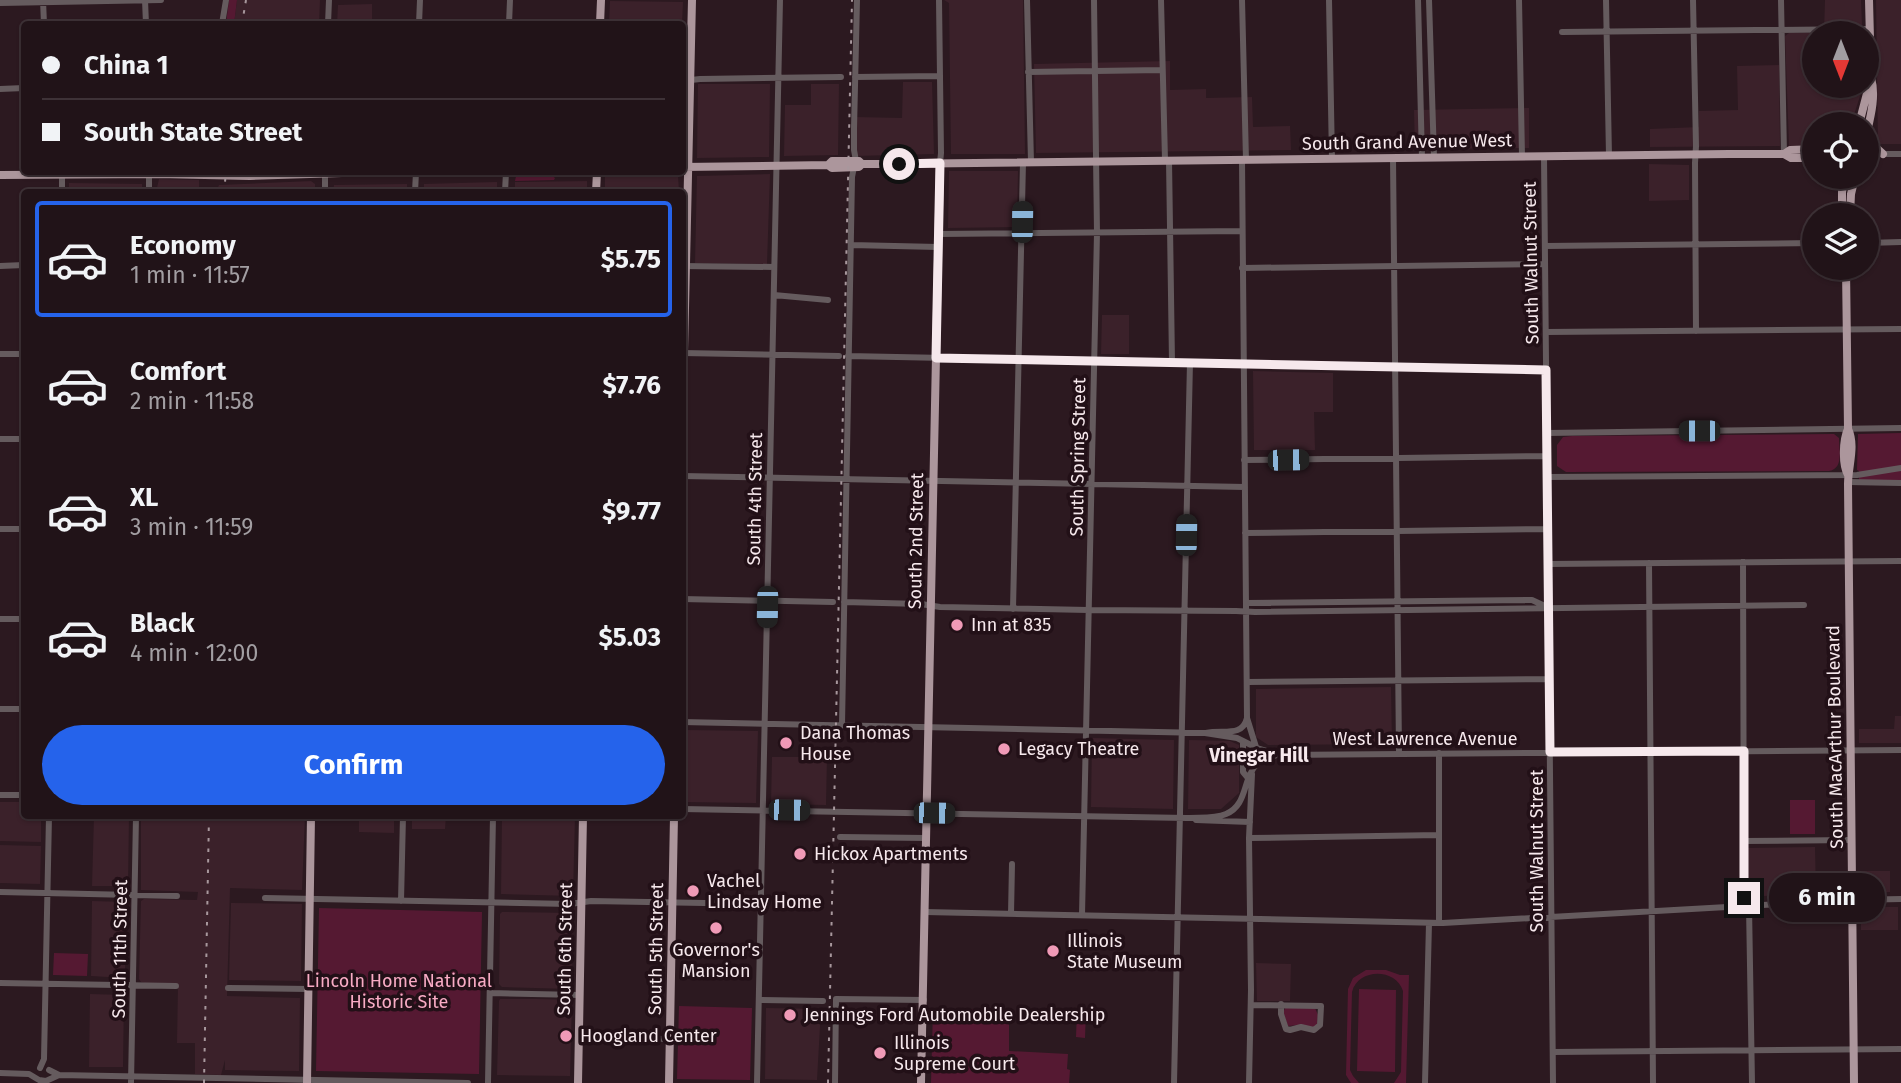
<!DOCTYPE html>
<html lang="en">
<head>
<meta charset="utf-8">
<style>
	:root { --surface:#211318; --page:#291c21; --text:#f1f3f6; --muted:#a29ea2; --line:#3e3237; --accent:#2563eb }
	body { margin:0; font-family:"Fira Sans",sans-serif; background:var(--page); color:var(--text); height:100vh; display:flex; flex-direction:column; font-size:26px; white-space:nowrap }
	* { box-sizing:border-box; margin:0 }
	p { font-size:23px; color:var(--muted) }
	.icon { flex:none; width:38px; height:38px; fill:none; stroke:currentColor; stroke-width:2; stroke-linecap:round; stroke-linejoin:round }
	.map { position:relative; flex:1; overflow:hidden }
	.sheet { position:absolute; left:21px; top:189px; width:665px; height:630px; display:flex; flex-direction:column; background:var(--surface); border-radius:7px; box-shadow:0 2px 5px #0004,0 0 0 2px var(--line) }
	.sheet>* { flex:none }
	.hud { position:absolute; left:21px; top:21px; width:665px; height:154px; border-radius:7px; box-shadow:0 2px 5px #0004,0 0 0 2px var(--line); display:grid; align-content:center; height:154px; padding:0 21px; background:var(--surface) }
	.needle { width:46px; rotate:180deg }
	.tools { position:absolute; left:1802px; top:21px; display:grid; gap:14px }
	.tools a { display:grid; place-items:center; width:77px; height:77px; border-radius:50%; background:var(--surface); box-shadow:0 2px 5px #0004,0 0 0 2px var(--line); font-size:35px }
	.end { position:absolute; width:32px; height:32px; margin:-16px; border:9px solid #f6e8ec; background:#111; box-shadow:0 0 0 4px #111 }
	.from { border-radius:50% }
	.bubble { position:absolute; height:49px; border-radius:24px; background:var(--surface); box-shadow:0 2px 5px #0004,0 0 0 2px var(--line); font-size:23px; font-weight:700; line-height:49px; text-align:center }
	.car { position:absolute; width:21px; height:42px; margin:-21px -10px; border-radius:9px; box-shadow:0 0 5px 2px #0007; background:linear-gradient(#222 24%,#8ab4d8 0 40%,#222 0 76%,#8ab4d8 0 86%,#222 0) }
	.hud b { display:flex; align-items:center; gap:24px; height:66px; font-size:26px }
	.hud b+b { border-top:2px solid var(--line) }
	.hud i { width:18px; height:18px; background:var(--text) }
	ul { padding:12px 0 0; list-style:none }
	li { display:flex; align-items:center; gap:21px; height:116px; margin:0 14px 10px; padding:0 7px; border:4px solid transparent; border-radius:7px }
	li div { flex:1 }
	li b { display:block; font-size:26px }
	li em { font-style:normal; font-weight:700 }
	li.active { border-color:var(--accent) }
	li>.icon { width:63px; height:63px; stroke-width:1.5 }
	.cta { display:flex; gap:14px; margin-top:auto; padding:14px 21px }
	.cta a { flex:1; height:80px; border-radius:42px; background:var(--accent); color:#fff; font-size:28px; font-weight:700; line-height:80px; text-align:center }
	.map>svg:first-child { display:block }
</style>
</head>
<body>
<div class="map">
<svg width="1901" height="1083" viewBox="0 0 1901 1083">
	<rect width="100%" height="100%" fill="#2c1920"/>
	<path fill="#3b212a" d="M 237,0 L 320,0 L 319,24 L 234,24 Z
		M 944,0 L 1023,0 L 1025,154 L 951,154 L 949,3 Z
		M 1825,0 L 1861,0 L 1862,25 L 1861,33 L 1815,33 L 1815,86 L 1862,86 L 1861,93 L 1851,124 L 1815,124 L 1815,145 L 1789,146 L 1785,36 L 1789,33 L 1824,33 Z
		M 1876,0 L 1901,0 L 1901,144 L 1878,144 Z
		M 610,1 L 683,2 L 682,24 L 609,24 Z
		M 372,4 L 372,24 L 337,24 L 338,5 Z
		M 1170,61 L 1170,90 L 1206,89 L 1206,98 L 1252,97 L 1253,127 L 1290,126 L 1291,150 L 1036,153 L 1034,64 Z
		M 1779,65 L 1780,146 L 1650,147 L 1650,129 L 1699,127 L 1699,111 L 1738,110 L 1737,66 Z
		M 903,82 L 932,82 L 934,154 L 854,156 L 855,117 L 902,118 Z
		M 698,84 L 770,84 L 769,157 L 697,158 Z
		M 811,84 L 839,84 L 838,155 L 784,156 L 785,105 L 811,105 Z
		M 1529,108 L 1529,148 L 1415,149 L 1414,110 Z
		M 1649,164 L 1689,165 L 1689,200 L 1649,201 Z
		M 949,171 L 1018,171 L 1017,227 L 948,228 Z
		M 770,174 L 767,264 L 695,263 L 697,176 Z
		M 678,175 L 679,192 L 605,192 L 605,176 Z
		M 159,179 L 199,180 L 199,192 L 156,192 Z
		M 311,181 L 315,184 L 315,192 L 216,192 L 219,185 Z
		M 587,181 L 587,192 L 515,192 L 515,182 Z
		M 497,182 L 497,192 L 424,192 L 424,184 Z
		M 69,183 L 142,184 L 142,192 L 69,192 Z
		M 407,184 L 407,192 L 333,192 L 334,185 Z
		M 1102,315 L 1129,315 L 1129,354 L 1101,354 Z
		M 1253,371 L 1333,373 L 1333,412 L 1314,412 L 1315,450 L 1254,450 Z
		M 1391,687 L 1392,744 L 1268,745 L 1256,737 L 1256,689 Z
		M 1895,716 L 1901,716 L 1901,743 L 1859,743 L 1859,729 L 1894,729 Z
		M 685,730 L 758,731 L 756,803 L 683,802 Z
		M 1092,738 L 1174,740 L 1173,809 L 1091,807 Z
		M 1189,740 L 1230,741 L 1239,745 L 1239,793 L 1221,809 L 1188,809 Z
		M 772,757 L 827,757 L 826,805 L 771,804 Z
		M 0,802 L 24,802 L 24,816 L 41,816 L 41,842 L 0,841 Z
		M 94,816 L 129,816 L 128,886 L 92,886 Z
		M 141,816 L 305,816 L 302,890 L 230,888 L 227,996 L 300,998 L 299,1071 L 225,1070 L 225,1060 L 221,1075 L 195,1074 L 195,1043 L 177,1043 L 178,984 L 145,983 L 141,982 L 139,979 L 141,901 L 144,899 L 197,900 L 198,892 L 141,890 Z
		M 359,816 L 394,816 L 394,833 L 359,832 Z
		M 412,816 L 446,816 L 445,829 L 412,829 Z
		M 502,816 L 575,816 L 573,896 L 501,894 Z
		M 0,845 L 41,846 L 40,884 L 0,883 Z
		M 1815,847 L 1816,893 L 1748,897 L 1748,848 Z
		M 1861,871 L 1890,871 L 1890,892 L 1861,893 Z
		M 92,901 L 126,902 L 125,978 L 91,976 Z
		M 231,903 L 302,904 L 301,981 L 229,980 Z
		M 1844,906 L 1844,921 L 1803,922 L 1803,908 Z
		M 1861,907 L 1898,907 L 1898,930 L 1861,930 Z
		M 502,912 L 573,913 L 571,989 L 502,987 L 499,984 L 500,914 Z
		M 1256,963 L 1291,964 L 1290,1001 L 1257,1001 Z
		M 90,994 L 124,995 L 123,1067 L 89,1067 Z
		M 537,999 L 572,1000 L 570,1076 L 497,1075 L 499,1001 L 500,999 Z
		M 766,1008 L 821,1009 L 817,1080 L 765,1079 Z"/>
	<path fill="#551932" d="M 229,0 L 237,0 L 234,24 L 226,24 Z
		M 519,174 L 550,174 L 555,178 L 554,180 L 515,181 L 516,176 Z
		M 1901,433 L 1901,480 L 1859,480 L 1859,471 L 1857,470 L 1858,434 Z
		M 1834,434 L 1839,438 C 1839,450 1844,468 1829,471 L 1566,472 L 1557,466 L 1557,445 L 1563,437 L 1572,436 Z
		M 1790,800 L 1815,800 L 1815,834 L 1790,834 Z
		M 319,908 L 482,912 L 479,1074 L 316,1071 Z
		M 54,953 L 88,954 L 87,976 L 53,975 Z
		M 1366,970 L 1386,970 L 1400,975 L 1409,975 L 1406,1083 L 1394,1083 L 1401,1072 L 1403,991 C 1396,968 1358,968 1352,992 L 1350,1070 L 1353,1076 L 1359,1083 L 1351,1083 L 1346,1075 L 1348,989 L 1353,978 Z
		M 1359,989 L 1396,990 L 1395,1072 L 1357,1071 Z
		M 679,1006 L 752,1008 L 750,1080 L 677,1079 Z
		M 1286,1007 L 1315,1008 L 1318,1015 L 1317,1025 L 1313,1027 L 1299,1025 L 1288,1026 L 1283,1012 Z
		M 933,1009 L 949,1009 L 950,1011 L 957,1011 L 958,1009 L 1009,1009 L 1009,1051 L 1068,1054 L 1067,1069 L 1070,1070 L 1069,1083 L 931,1083 Z
		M 1077,1011 L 1086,1011 L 1085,1038 L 1076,1037 Z"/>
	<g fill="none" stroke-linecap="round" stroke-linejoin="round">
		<path stroke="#655b5e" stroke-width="6" d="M 43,0 L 44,24
			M 145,0 L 146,24
			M 939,0 L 941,153 L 940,163
			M 1027,0 L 1031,162
			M 1161,0 L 1165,160
			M 1242,0 L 1246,160
			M 1329,0 L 1332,159
			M 1418,0 L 1422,158
			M 1429,0 L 1434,157
			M 1519,0 L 1522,156
			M 1606,0 L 1609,156
			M 1693,0 L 1696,146 L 1695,163 L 1696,331
			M 1781,0 L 1784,154
			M 0,3 L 161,0
			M 222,24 L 226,0
			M 328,24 L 329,0
			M 419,24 L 420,0
			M 509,24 L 510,0
			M 1562,32 L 1869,29
			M 1028,72 L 1162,70
			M 855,77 L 940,76
			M 682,81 L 700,79 L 841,77
			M 0,89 L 24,88
			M 1867,154 L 1901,154
			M 1544,156 L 1553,1083
			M 1393,158 L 1399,753
			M 1169,160 L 1172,362
			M 1242,160 L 1247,718 L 1256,747
			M 856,161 L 854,150 L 854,129 L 857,0
			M 62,192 L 62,175
			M 149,192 L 149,172
			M 325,192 L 325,172
			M 415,192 L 416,172
			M 505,192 L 506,172
			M 938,234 L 1242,231
			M 1867,243 L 1901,242
			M 851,245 L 938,247
			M 1545,246 L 1815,243
			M 0,266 L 24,265
			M 682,266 L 774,267
			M 1242,268 L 1545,264
			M 774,295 L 828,300
			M 1546,332 L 1901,329
			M 682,353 L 839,356
			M 0,354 L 24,354
			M 848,356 L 1546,370
			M 1547,433 L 1901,428
			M 0,439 L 24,439
			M 1244,460 L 1547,456
			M 682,476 L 1245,487
			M 1547,477 L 1857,475 L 1901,468
			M 1848,482 L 1901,483
			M 0,529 L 24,529
			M 1245,533 L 1548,529
			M 1743,562 L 1744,906
			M 1649,563 L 1653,1083
			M 1548,564 L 1901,561
			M 682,599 L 833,602
			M 844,602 L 921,604 L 940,607 L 1088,610 L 1236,611 L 1255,612 L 1804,605
			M 1246,603 L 1532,600 L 1547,607
			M 1013,609 L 1023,162
			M 0,619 L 24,619
			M 1247,682 L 1550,679
			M 0,709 L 24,709
			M 682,722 L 1205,733 L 1237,738 L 1257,748 L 1279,755 L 1901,750
			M 842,725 L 852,177 L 854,167
			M 1206,733 C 1223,729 1242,738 1247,718
			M 1243,741 L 1243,772 L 1248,778
			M 0,795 L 24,795
			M 682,809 L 1187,818 C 1199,817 1214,819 1226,814 C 1248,805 1242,779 1257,764 C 1262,759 1270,757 1277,755
			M 1196,820 L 1250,822
			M 840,837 L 926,838
			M 1249,838 L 1439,835
			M 1743,841 L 1852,840
			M 0,892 L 177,896
			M 265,898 L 570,904 L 591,901 L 761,904
			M 401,901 L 403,816
			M 1749,906 L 1752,1083
			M 925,912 L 1443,923 L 1852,900 L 1901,899
			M 1011,914 L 1012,864
			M 1082,915 L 1097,233 L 1094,0
			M 1439,923 L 1439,753
			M 0,983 L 176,986
			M 228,988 L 309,989
			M 490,993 L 580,995
			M 759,1000 L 823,1001
			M 1251,1005 L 1321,1006 L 1320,1025 L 1314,1030 L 1301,1027 L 1290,1030 L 1286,1029 L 1281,1014 L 1281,1004
			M 579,1037 L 670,1039
			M 1553,1052 L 1901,1049
			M 40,1068 L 44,1059 L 49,816
			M 49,1070 L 59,1075 L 468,1083
			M 0,1073 L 29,1074 L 39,1080
			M 39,1080 L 46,1081 L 59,1075
			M 131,1083 L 136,816
			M 488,1083 L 493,816
			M 757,1083 L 780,0
			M 835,1083 L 836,999 L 924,1000
			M 1174,1083 L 1190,362
			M 1249,1083 L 1251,990 L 1249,838 L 1252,774
			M 1425,1083 L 1429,923"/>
		<path stroke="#ac969c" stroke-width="8" d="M 600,24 L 601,0
			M 1859,124 L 1871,78
			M 1868,131 L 1871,143 L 1883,154
			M 1867,132 C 1871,115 1876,95 1871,78 L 1869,0
			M 1784,154 L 1790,150 L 1815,149
			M 828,165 L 832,161 L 859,161 L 862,164
			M 682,167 L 828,165 L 832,168 L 859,167 L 862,164 L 889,164 L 1729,154 L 1784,154 L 1791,158 L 1815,158
			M 0,175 L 159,174 L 250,176 L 374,172
			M 596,192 L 597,172
			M 1842,215 L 1842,192 L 1845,177
			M 1850,215 L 1851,194 L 1855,177
			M 1846,268 L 1848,429 C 1856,446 1848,466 1848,484 L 1854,1083
			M 1848,429 C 1843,440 1842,464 1848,475
			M 682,440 L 692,0
			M 307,1083 L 311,816
			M 578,1083 L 583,816
			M 669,1083 L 674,816
			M 921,1083 L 940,163"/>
		<path stroke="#a8989d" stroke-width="2" stroke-dasharray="3.5 7" stroke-linecap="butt" d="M 242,24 L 246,0
			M 224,192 L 226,172
			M 204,1083 L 209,816
			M 828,1083 L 852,0"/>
	</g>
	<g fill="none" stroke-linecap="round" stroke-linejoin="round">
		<path stroke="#f6e8ec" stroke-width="9" d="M 899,164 L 940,163 L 936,358 L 1546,370 L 1550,752 L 1744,751 L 1744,898"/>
	</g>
	<g fill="#f09ab7" stroke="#221017" stroke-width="2.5">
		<circle cx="957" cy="625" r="7"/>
		<circle cx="786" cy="743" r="7"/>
		<circle cx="1004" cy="749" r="7"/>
		<circle cx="800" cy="854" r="7"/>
		<circle cx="693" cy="891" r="7"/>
		<circle cx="716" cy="928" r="7"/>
		<circle cx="1053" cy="951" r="7"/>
		<circle cx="790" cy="1015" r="7"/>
		<circle cx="566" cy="1036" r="7"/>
		<circle cx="880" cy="1053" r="7"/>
	</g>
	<g text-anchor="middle" stroke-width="7" stroke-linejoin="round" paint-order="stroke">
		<g font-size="18" fill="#f6e8ec" stroke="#221017">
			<text transform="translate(1407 142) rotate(-1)" y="6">South Grand Avenue West</text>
			<text transform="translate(1531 263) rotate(-91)" y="6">South Walnut Street</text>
			<text transform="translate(1078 457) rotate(-89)" y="6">South Spring Street</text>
			<text transform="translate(755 499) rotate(-89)" y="6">South 4th Street</text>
			<text transform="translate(916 541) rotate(-89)" y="6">South 2nd Street</text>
			<text transform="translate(1835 737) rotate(-91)" y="6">South MacArthur Boulevard</text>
			<text x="1425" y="745">West Lawrence Avenue</text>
			<text transform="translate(1537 851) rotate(-90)" y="6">South Walnut Street</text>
			<text transform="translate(120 949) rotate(-89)" y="6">South 11th Street</text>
			<text transform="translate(565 949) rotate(-89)" y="6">South 6th Street</text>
			<text transform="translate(656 949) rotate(-89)" y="6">South 5th Street</text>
		</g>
		<g font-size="18" fill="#f6e8ec" stroke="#221017" text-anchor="start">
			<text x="971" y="631">Inn at 835</text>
			<text x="800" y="739">Dana Thomas<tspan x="800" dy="21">House</tspan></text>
			<text x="1018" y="755">Legacy Theatre</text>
			<text x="814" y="860">Hickox Apartments</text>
			<text x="707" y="887">Vachel<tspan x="707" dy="21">Lindsay Home</tspan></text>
			<text x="1067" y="947">Illinois<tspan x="1067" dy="21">State Museum</tspan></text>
			<text x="716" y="956" text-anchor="middle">Governor's<tspan x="716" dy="21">Mansion</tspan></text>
			<text x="804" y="1021">Jennings Ford Automobile Dealership</text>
			<text x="580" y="1042">Hoogland Center</text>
			<text x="894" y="1049">Illinois<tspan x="894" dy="21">Supreme Court</tspan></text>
		</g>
		<g font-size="18" fill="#f8abc4" stroke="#221017">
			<text x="399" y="987">Lincoln Home National<tspan x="399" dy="21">Historic Site</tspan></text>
		</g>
		<g font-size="19" font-weight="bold" fill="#f6e8ec" stroke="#221017">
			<text x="1259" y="762">Vinegar Hill</text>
		</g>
	</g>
</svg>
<div class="tools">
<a><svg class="needle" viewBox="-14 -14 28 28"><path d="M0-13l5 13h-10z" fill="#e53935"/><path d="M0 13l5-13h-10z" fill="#a29ea2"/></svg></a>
<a><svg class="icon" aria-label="locate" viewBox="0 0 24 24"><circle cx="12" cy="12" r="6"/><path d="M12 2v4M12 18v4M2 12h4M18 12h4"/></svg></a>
<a><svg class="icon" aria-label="layers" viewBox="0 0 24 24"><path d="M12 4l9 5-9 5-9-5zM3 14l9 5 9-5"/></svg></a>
</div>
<i class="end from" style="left:899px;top:164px"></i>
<i class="end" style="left:1744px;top:898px"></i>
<div class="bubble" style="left:1769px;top:873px;width:116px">6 min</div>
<i class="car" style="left:1022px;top:222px;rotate:1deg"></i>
<i class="car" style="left:1699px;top:431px;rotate:270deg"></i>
<i class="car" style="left:1288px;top:460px;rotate:89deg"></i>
<i class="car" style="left:1186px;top:535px;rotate:1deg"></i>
<i class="car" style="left:767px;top:607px;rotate:181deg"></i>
<i class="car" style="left:789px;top:810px;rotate:91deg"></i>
<i class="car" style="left:934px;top:813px;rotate:91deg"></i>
<div class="hud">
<b><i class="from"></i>China 1</b>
<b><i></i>South State Street</b>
</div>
<section class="sheet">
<ul>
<li class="active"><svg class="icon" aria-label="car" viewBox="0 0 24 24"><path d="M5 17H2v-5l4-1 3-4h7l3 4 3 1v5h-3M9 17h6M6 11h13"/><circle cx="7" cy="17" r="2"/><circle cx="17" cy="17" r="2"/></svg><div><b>Economy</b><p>1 min · 11:57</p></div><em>$5.75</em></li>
<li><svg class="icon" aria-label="car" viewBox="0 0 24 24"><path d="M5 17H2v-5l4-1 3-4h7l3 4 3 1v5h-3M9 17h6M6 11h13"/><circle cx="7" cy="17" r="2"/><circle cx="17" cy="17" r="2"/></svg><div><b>Comfort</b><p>2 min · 11:58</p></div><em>$7.76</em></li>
<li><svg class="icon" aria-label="car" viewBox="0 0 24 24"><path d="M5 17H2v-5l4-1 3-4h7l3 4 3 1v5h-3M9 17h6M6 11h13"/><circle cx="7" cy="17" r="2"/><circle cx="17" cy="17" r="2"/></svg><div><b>XL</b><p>3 min · 11:59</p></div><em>$9.77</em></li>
<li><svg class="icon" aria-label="car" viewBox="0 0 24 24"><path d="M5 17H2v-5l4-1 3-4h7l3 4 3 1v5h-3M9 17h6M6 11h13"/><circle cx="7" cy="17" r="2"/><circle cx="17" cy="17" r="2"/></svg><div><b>Black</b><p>4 min · 12:00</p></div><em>$5.03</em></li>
</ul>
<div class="cta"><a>Confirm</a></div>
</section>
</div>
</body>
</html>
